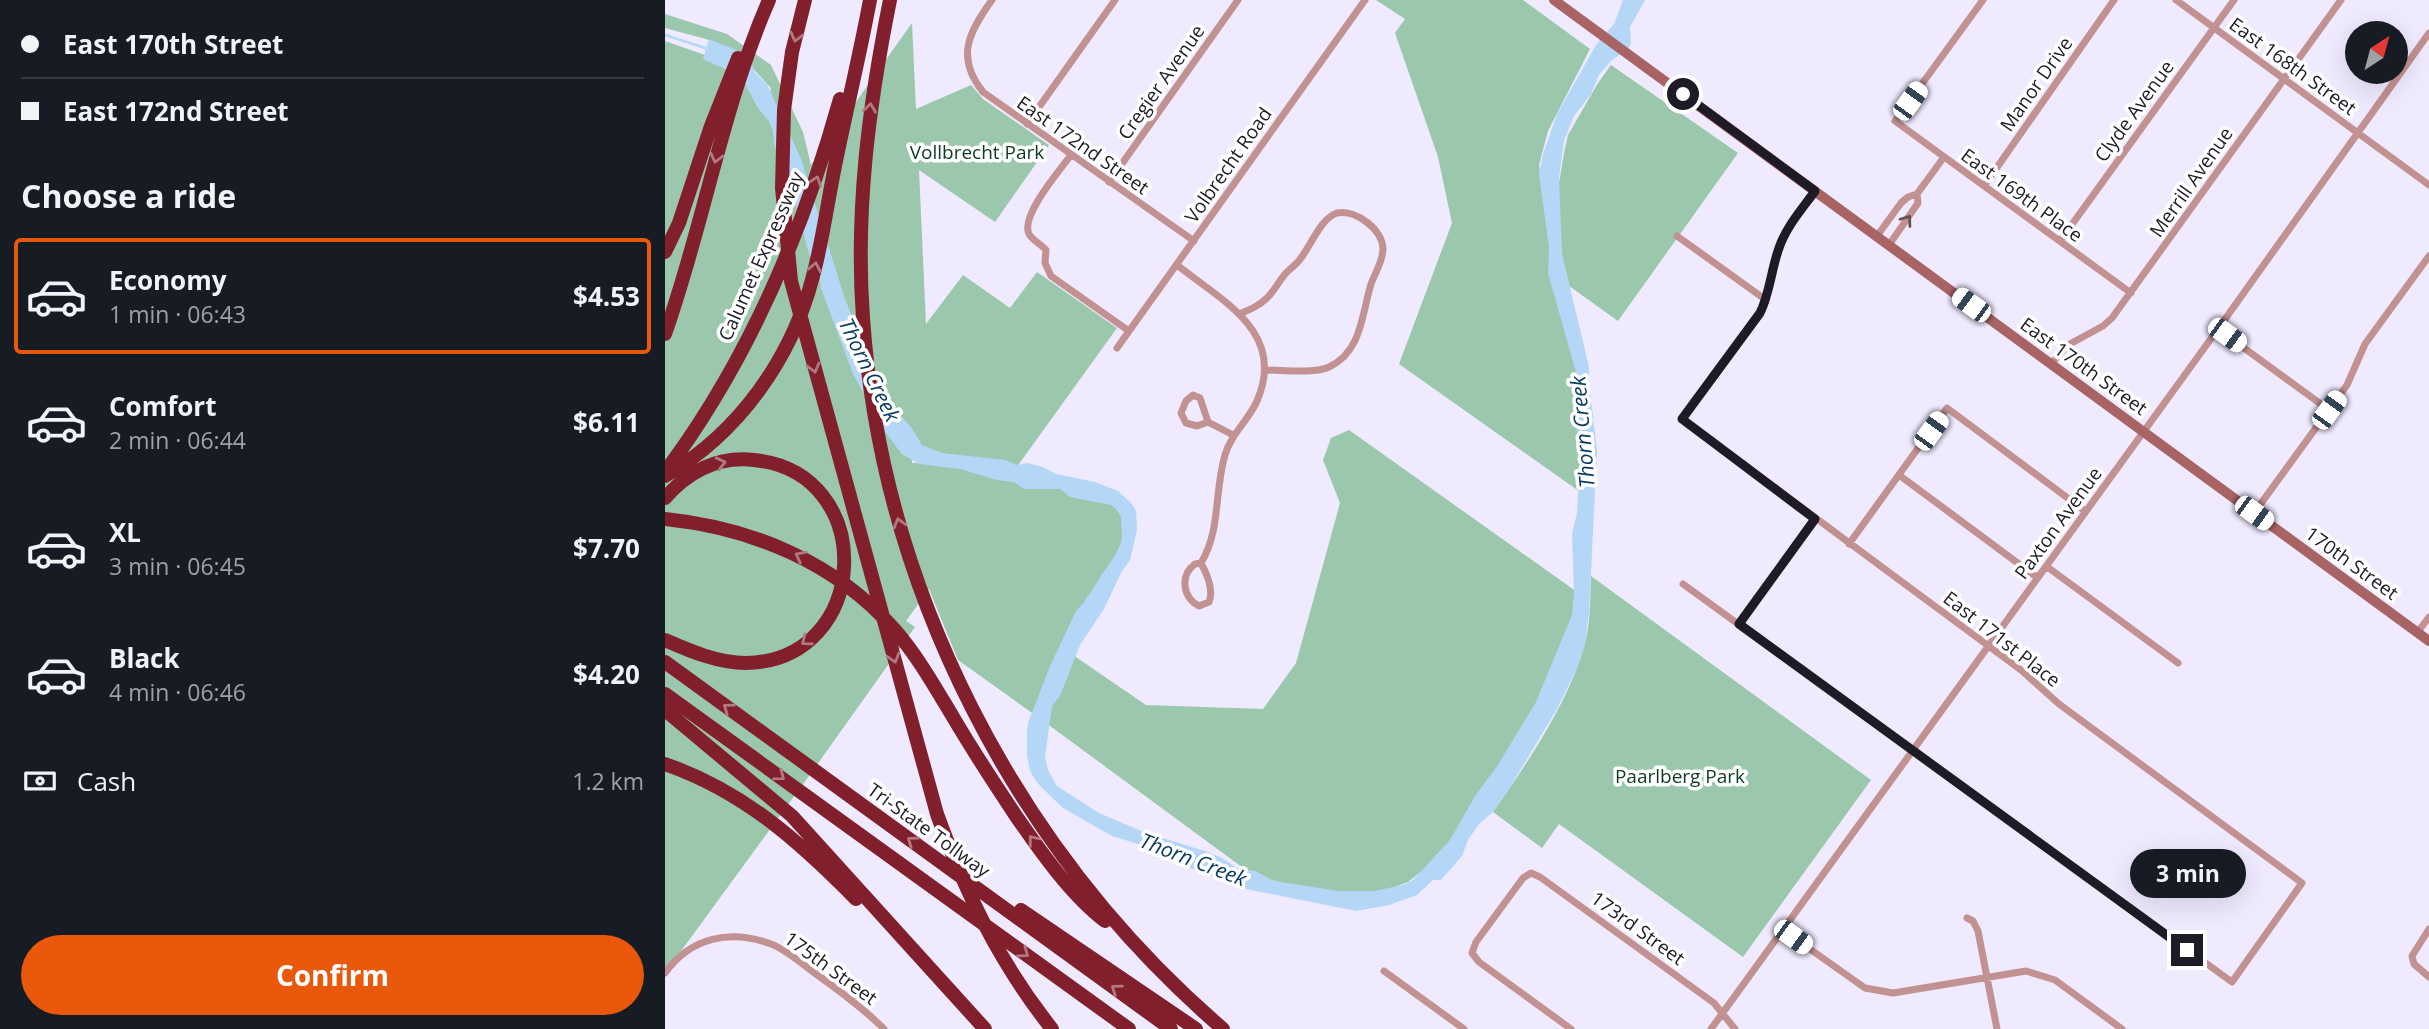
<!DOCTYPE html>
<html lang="en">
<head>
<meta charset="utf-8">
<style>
	:root { --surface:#171b24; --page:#20242c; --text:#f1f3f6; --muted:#9ea1a6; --line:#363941; --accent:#ea580c }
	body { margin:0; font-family:"Open Sans",sans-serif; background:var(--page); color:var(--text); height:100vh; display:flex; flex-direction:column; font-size:26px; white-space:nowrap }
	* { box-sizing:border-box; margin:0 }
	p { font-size:23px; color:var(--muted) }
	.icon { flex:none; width:38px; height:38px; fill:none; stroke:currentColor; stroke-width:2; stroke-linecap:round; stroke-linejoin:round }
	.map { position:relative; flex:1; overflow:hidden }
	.drawer { display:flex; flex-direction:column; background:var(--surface); width:665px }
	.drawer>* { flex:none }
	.banner { display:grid; align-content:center; height:154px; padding:0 21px; background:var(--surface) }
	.needle { width:46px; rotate:36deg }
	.tools { position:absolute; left:1680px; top:21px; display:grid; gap:14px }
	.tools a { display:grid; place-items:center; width:63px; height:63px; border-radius:50%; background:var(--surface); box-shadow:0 7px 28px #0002; font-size:35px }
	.end { position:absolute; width:32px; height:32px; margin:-16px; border:9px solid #1e1b27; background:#fff; box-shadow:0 0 0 4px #fff }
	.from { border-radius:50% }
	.bubble { position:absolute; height:49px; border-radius:24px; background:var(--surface); box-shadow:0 7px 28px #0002; font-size:23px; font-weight:700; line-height:49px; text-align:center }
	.car { position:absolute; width:21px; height:42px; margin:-21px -10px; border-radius:9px; box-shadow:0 0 5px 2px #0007; background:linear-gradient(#fff 24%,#345 0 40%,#fff 0 76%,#345 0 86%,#fff 0) }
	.banner b { display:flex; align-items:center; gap:24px; height:66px; font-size:26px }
	.banner b+b { border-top:2px solid var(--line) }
	.banner i { width:18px; height:18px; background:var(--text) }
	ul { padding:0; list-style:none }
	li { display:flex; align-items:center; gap:21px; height:116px; margin:0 14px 10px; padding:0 7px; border:4px solid transparent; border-radius:7px }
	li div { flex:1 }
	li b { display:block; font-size:26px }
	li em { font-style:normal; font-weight:700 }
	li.on { border-color:var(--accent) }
	li>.icon { width:63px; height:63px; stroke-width:1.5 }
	h2 { padding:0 21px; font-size:32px; line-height:84px }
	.pay { display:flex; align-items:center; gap:18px; height:77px; padding:0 21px; font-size:26px }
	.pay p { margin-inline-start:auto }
	.action { display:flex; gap:14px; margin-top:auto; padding:14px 21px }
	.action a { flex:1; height:80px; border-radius:42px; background:var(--accent); color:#fff; font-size:28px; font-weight:700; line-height:80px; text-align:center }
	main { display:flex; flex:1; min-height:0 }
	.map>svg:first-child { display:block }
</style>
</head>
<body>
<main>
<section class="drawer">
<div class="banner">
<b><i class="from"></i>East 170th Street</b>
<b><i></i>East 172nd Street</b>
</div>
<h2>Choose a ride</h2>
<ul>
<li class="on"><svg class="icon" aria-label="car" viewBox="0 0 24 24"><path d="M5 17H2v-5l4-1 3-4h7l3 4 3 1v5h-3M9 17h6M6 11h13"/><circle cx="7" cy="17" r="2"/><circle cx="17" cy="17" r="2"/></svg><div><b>Economy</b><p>1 min · 06:43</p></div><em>$4.53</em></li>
<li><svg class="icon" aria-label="car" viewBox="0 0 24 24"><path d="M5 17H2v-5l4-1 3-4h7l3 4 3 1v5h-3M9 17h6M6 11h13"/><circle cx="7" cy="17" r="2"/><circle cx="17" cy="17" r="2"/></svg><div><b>Comfort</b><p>2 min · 06:44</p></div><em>$6.11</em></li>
<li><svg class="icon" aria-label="car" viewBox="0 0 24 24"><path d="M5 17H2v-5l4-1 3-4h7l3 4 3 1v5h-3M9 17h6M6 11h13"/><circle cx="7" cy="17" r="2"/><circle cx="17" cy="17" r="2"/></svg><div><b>XL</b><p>3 min · 06:45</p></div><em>$7.70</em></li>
<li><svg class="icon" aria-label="car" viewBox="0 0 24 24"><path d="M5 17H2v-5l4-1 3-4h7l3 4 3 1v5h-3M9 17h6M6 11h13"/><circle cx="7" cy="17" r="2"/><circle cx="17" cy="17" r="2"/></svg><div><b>Black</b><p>4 min · 06:46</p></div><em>$4.20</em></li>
</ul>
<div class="pay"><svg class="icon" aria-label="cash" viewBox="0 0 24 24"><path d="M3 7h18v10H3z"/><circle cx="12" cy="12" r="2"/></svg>Cash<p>1.2 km</p></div>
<div class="action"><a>Confirm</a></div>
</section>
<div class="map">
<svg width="1764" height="1029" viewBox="0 0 1764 1029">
	<rect width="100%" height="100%" fill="#efeafe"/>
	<path fill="#9bc8ac" d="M 711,0 L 858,0 L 925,49 L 883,131 L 874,165 L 889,265 L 907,335 L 922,450 L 918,494 L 734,364 L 787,223 L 773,157 L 730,33 L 740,19 Z
		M 0,14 L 62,34 L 106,65 L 138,132 L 146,165 L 247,23 L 251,109 L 306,85 L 318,99 L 384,145 L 330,222 L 254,170 L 261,324 L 298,275 L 345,308 L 372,272 L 452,328 L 346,475 L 255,448 L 245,434 L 247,463 L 288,463 L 438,499 C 444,503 452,508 455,514 C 466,536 449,560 436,576 L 370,715 L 293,660 L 264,589 L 241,621 L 250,627 L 144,776 L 0,973 L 0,41 L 60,62 L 103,103 L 106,88 L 77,57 L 41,39 L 0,28 Z
		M 946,65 L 1073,153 L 953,321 L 900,283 L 891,201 L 899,153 L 903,135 L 933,83 Z
		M 684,430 L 919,597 L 917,627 L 786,848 L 743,882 L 712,894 L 648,890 L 589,876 L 377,720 L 402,651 L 481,705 L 598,709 L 631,663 L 675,503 L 658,460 L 666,438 Z
		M 926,576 L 1206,780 L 1078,957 L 894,824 L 877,848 L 828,812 C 860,767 905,700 919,646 C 926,624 925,599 926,576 Z"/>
	<path fill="#b5d7f7" d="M 958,0 L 980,0 L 965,27 L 966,42 L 964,48 L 946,61 L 934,75 L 926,94 L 909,116 L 899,141 L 894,178 L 897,254 L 924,367 L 924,383 L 932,450 L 924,614 L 920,644 L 912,668 L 892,709 L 844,789 L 828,812 L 814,824 L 803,840 L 797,856 L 776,880 L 768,880 L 752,895 L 724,905 L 691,911 L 581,889 L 568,880 L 549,877 L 507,861 L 476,845 L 447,836 L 398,808 L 376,787 L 369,778 L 365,771 L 362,756 L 362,729 L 364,720 L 386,664 L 411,611 L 419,602 L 453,551 L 457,540 L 456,517 L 452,510 L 446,505 L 405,497 L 395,489 L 359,489 L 349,482 L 332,480 L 295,469 L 254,464 L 237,454 L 218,429 L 188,374 L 156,288 L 154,271 L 144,254 L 126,185 L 109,144 L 108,131 L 103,120 L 93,108 L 79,82 L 69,73 L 38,59 L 44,39 L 79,53 L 85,58 L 90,73 L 102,84 L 136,159 L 179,296 L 210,377 L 223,402 L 246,427 L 257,445 L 277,453 L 340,460 L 351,465 L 363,463 L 378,467 L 391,474 L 430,482 L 453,491 L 467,504 L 471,511 L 472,530 L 465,560 L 456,573 L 439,609 L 415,645 L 395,696 L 387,706 L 380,757 L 383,770 L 392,786 L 434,813 L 481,833 L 540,851 L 557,858 L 572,868 L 590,871 L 609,881 L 674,891 L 709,891 L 738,885 L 748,880 L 785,840 L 810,796 L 833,765 L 871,702 L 907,615 L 909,593 L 907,534 L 912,513 L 915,460 L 910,409 L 912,376 L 883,273 L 884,247 L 874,174 L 878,154 L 892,114 L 931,45 L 949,24 Z"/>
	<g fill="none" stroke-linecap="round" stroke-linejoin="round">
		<path stroke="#b5d7f7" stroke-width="2.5" d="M 0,35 L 43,49"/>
		<path stroke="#c29191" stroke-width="7" d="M 327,0 C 304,32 290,57 318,92 L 529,241
			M 1318,0 L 1230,121 L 1466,293
			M 1511,0 L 1764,185
			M 362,124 L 450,0
			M 406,155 C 395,170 355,216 364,234 C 367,240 376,244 381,250 L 380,263 L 386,276 L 464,331
			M 444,182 L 573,0
			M 1319,186 L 1449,0
			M 1012,236 L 1101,300
			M 1212,236 L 1236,203 L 1243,197 L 1252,194 L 1279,157
			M 1395,241 L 1569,0
			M 1224,245 L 1253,203 L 1252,194
			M 512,265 C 557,301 622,332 592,401 C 583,421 566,434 560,455 C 549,492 556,530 536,563 L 530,564 C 515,575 517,597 534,606 L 544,602 C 549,590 542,574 536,563
			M 574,314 C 584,310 594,306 602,298 C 609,291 614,281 621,273 C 626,268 632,264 636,258 C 646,245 656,218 672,213 C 691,209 718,230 718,249 C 718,261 710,273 706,284 C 697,313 697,352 664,367 C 649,374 618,370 601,370
			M 1553,329 L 1664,410
			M 452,348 L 700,0
			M 1386,364 L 1403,345 L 1438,326 L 1447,318 L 1676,0
			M 543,422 L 532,426 L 521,423 L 516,413 L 521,401 L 528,395 L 535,398 L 543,422 L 568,435
			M 1234,475 L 1373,578
			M 1589,513 L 1682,385 L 1700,344 L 1764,256
			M 1184,544 L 1282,408 L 1420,511
			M 1381,566 L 1513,663
			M 1018,584 L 1567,982 L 1637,883 L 1394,704 L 1356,670 L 1017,419 L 1095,313 C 1105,293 1106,269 1114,248 C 1121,227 1137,209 1150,191
			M 1074,624 L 1150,519
			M 1752,633 L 1764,617
			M 1302,918 L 1308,921 L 1313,931 L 1332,1029
			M 1764,929 L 1747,956 L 1749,964 L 1764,977
			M 1118,930 L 1200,988 L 1228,993 L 1361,971 L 1390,980 L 1457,1029
			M 719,971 L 799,1029
			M 0,973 C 26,937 65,929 106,944 C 122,950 138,965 151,974 C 175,991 199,1009 219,1029
			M 906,1029 L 814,962 L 807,953 L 811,942 L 858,878 L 866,873 L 875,877 L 1049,1003 L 1070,1029
			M 1046,1029 L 1553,329 L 1764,33"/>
		<path stroke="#a86365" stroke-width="10" d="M 889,0 L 1764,641"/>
		<path stroke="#811f2c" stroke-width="14" d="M 140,0 L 127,52 L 119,110 L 117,188 L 126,281 L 272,814 C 301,894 334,962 387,1029
			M 225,0 C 204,104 190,211 198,318 C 217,591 351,851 558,1029
			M 0,252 L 14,223 L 46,126 L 73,58
			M 0,334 C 39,224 57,108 104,0
			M 0,472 C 83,361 138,232 175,99
			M 0,476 C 74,433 127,358 148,276 C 158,239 163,199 171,161 C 182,107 195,54 205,0
			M 0,498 C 23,472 53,456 89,460 C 214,472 207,661 81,663 C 53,663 25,651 0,640
			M 0,519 C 87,528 170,562 229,629 C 252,655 270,687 288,717 C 308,751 329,783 351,816 C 375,851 406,895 440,921
			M 0,662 L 506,1029
			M 0,694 L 464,1029
			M 0,710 L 127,816 L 320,1029
			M 0,764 C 78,791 134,841 191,899
			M 356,910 L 531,1029"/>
	</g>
	<defs><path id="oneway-chevron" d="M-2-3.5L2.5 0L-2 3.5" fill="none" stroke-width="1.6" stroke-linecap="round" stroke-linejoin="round" transform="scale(1.75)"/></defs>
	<g stroke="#b37980">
		<use href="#oneway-chevron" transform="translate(131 37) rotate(104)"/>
		<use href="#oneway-chevron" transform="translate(205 108) rotate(-82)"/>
		<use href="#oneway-chevron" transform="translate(51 158) rotate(104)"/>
		<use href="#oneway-chevron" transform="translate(151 181) rotate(-71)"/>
		<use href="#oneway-chevron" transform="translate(150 267) rotate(-78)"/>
		<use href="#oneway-chevron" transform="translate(149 368) rotate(75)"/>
		<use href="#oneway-chevron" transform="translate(56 463) rotate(-14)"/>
		<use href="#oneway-chevron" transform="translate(234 523) rotate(-106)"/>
		<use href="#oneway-chevron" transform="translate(135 556) rotate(-153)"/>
		<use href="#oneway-chevron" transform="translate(141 641) rotate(143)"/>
		<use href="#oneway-chevron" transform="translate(229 658) rotate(74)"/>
		<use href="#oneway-chevron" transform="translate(63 708) rotate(-144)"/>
		<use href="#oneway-chevron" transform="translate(115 776) rotate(36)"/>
		<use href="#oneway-chevron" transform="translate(368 840) rotate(-128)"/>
		<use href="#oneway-chevron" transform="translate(247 841) rotate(-144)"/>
		<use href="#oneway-chevron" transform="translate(359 953) rotate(36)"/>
		<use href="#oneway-chevron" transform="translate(451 989) rotate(-144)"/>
	</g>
	<use stroke="#685057" href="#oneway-chevron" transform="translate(1242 220) rotate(-54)"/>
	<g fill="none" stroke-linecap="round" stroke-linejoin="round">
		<path stroke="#1e1b27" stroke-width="9" d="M 1018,94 L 1150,191 C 1137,209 1121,227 1114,248 C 1106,270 1105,293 1095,313 L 1017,419 L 1150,519 L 1074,624 L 1522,950"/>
	</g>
	<g text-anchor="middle" stroke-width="7" stroke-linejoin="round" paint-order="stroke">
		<g font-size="19" fill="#1e1b27" stroke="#fff">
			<text transform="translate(1628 66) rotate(36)" y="7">East 168th Street</text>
			<text transform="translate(496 82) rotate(-55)" y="7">Cregier Avenue</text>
			<text transform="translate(1371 84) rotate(-55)" y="7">Manor Drive</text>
			<text transform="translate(1469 111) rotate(-54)" y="7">Clyde Avenue</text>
			<text transform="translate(418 145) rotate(35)" y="7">East 172nd Street</text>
			<text transform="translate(563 165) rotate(-55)" y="7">Volbrecht Road</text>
			<text transform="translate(1526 182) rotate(-55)" y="7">Merrill Avenue</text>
			<text transform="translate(1357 195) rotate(36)" y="7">East 169th Place</text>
			<text transform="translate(96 256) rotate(-66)" y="7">Calumet Expressway</text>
			<text transform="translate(1419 366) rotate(36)" y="7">East 170th Street</text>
			<text transform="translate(1393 523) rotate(-54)" y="7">Paxton Avenue</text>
			<text transform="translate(1687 563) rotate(36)" y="7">170th Street</text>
			<text transform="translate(1337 639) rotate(38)" y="7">East 171st Place</text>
			<text transform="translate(264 830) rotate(36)" y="7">Tri-State Tollway</text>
			<text transform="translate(973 928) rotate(36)" y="7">173rd Street</text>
			<text transform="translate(166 968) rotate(36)" y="7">175th Street</text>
		</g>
		<g font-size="19" fill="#0e3923" stroke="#fff">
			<text x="312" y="159">Vollbrecht Park</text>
			<text x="1015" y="783">Paarlberg Park</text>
		</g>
		<g font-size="21" font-style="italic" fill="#0a3b60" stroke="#fff">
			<text transform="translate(204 370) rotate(64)" y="7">Thorn Creek</text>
			<text transform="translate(918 432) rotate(-95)" y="7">Thorn Creek</text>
			<text transform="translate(528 860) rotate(21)" y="7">Thorn Creek</text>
		</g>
	</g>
</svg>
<div class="tools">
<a><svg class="needle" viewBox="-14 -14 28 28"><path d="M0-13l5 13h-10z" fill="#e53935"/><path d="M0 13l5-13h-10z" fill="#9ea1a6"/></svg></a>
</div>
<i class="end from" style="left:1018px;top:94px"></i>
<i class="end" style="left:1522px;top:950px"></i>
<div class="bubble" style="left:1465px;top:849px;width:116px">3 min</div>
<i class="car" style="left:1245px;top:101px;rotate:36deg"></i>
<i class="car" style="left:1306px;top:305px;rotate:306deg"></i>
<i class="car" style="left:1562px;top:335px;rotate:126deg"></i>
<i class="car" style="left:1664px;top:410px;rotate:36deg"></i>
<i class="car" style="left:1266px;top:431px;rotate:36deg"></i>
<i class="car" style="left:1589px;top:513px;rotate:126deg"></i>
<i class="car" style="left:1128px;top:937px;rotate:126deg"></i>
</div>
</main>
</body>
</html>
